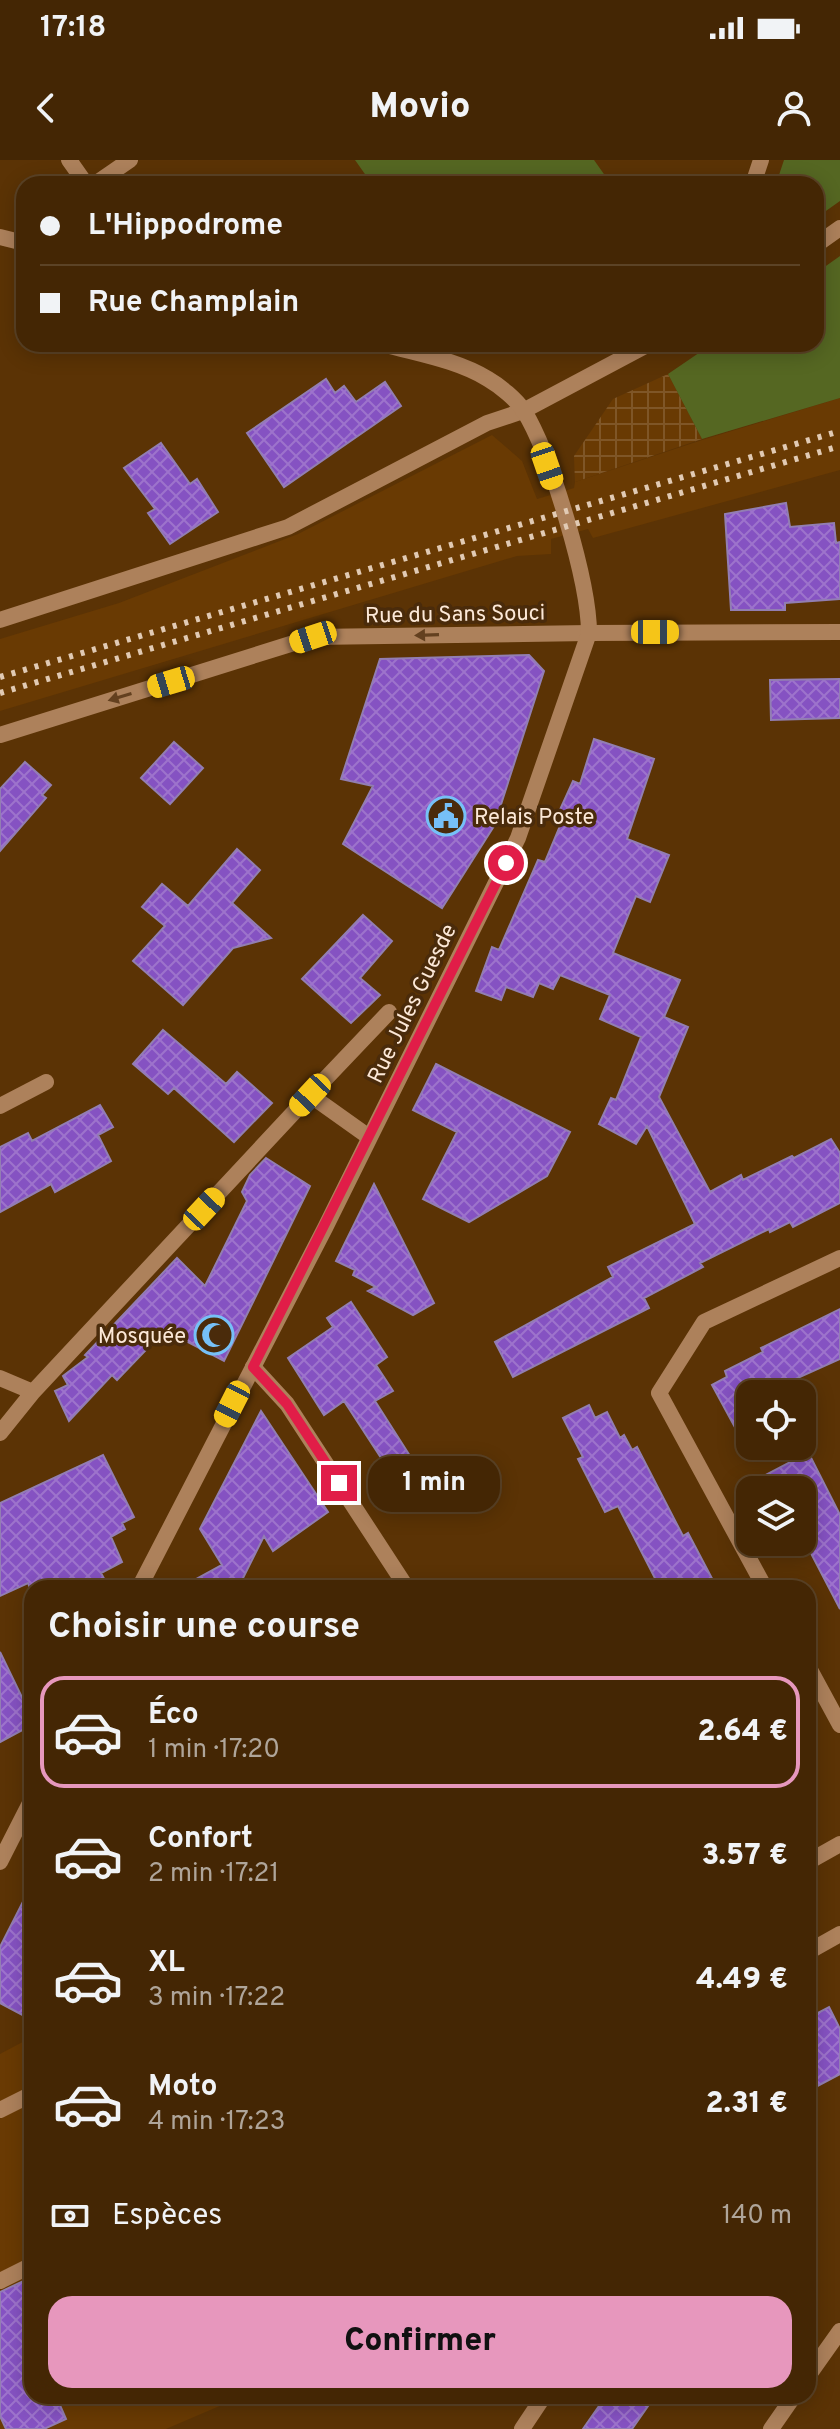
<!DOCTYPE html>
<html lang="fr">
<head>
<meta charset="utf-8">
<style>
	:root { --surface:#442604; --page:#4e3213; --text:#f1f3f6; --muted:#afa59a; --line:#5c4326; --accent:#e797bd }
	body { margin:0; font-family:Overpass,sans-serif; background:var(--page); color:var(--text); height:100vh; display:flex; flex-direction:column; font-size:30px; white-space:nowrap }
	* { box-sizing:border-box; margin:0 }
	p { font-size:26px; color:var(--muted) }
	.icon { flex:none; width:44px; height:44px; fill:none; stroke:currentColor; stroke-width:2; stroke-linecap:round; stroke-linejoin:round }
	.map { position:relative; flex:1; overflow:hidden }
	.details { position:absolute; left:24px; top:1420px; width:792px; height:824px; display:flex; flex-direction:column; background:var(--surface); border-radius:24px; box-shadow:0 4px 20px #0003,0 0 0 2px var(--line) }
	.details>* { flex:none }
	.top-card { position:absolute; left:16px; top:16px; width:808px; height:176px; border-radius:24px; box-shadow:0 4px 20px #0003,0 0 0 2px var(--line); display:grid; align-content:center; height:176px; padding:0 24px; background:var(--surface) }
	.controls { position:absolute; left:736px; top:1220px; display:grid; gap:16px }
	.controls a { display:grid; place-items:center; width:80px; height:80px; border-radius:16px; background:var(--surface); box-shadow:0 4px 20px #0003,0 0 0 2px var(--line); font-size:40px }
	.end { position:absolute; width:36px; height:36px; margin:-18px; border:10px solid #e11d48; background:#fff; box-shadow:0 0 0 4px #fff }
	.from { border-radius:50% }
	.bubble { position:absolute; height:56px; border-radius:24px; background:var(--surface); box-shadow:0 4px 20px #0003,0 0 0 2px var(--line); font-size:26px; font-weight:800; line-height:56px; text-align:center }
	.car { position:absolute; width:24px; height:48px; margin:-24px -12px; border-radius:10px; box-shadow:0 0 6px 2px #0007; background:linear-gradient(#f5c518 24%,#345 0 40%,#f5c518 0 76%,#345 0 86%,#f5c518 0) }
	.top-card b { display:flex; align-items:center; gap:28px; height:76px; font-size:30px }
	.top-card b+b { border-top:2px solid var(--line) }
	.top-card i { width:20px; height:20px; background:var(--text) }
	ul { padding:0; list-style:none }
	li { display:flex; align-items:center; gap:24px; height:112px; margin:0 16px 12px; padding:0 8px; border:4px solid transparent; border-radius:24px }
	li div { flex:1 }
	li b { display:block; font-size:30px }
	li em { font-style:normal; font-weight:800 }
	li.current { border-color:var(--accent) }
	li>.icon { width:72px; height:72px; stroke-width:1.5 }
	h2 { padding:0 24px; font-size:36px; line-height:96px }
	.pay { display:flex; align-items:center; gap:20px; height:88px; padding:0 24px; font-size:30px }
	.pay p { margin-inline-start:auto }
	.primary-button { display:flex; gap:16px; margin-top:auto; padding:16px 24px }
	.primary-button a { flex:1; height:92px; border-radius:24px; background:var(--accent); color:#111; font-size:32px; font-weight:800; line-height:92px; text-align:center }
	.status { display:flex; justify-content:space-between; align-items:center; height:56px; padding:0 40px; background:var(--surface); direction:ltr }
	.status svg { height:22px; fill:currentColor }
	header { display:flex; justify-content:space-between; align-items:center; height:104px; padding:0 24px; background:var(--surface); font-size:36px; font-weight:800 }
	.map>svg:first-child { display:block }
</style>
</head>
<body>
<div class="status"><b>17:18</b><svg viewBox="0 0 49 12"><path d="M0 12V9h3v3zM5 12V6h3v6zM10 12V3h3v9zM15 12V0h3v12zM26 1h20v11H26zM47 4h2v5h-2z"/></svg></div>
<header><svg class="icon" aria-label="back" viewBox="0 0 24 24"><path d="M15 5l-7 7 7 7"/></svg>Movio<svg class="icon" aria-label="person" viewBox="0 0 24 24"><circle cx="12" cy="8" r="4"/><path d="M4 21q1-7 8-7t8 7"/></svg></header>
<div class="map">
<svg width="840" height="2269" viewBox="0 0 840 2269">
	<defs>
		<pattern id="industrial-grid" width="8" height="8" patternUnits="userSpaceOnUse" patternTransform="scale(2)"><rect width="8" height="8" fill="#693a03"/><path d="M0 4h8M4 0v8" fill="none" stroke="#7f5627"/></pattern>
		<pattern id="building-cross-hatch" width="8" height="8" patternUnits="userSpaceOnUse" patternTransform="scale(2)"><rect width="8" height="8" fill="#8552c2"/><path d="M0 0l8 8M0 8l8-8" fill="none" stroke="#9d73cc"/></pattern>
	</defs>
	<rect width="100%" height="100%" fill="#5b3305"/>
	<path fill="#693a03" d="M 840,238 L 840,310 L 593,378 L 588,369 L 551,379 L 551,394 L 517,396 L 0,551 L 0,479 L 119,443 L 298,374 L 492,275 L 522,301 L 537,339 L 574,328 L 575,322 L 702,280 Z
		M 32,1877 L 32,2236 L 243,2236 L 166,2269 L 0,2269 L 0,1894 Z"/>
	<path fill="url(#industrial-grid)" d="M 668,214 L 702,279 L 575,322 L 574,296 L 613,239 Z"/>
	<path fill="#556722" d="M 355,0 L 594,0 L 611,24 L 372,24 Z
		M 784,0 L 840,0 L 840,41 L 816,58 L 816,24 L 776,24 Z
		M 840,96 L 840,238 L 702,279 L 668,214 L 712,184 L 816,184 L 816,113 Z"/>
	<path fill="url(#building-cross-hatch)" stroke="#927eb2" stroke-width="2" d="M 326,219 L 335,233 L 344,226 L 356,242 L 385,222 L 401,246 L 284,327 L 247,273 Z
		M 161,283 L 190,324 L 197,319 L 218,352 L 170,384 L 148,353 L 155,349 L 124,308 Z
		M 786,343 L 790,367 L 834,363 L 836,383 L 840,382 L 840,439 L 785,443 L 785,450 L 731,450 L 725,354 Z
		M 529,495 L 544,511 L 494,666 L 442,748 L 343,684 L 373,626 L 341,619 L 380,499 Z
		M 840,519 L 840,558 L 771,560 L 770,520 Z
		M 594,579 L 654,599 L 627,679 L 669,695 L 650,742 L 636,736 L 613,793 L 680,820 L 664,857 L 688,867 L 659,937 L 710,1032 L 741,1015 L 743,1020 L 792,996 L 794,998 L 831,979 L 840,993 L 840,1043 L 793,1067 L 790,1062 L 770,1072 L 769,1069 L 700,1103 L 703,1107 L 644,1138 L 649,1148 L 513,1217 L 495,1182 L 613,1117 L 608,1107 L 695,1064 L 647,966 L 636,984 L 599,964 L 611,938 L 616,940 L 641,877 L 600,859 L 610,835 L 560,815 L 553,829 L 539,823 L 533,837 L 506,827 L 501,840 L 476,831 L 492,787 L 499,790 L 538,700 L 545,702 L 565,654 L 559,652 L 573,621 L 580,624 Z
		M 174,582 L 203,608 L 170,644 L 141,618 Z
		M 25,602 L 51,625 L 42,635 L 46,638 L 0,691 L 0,629 Z
		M 237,689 L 260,710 L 232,743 L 271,778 L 233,788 L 183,845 L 133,801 L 165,766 L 142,747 L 162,724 L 188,746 Z
		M 363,755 L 392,781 L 360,818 L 380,835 L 351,863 L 302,819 Z
		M 163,870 L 226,924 L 237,912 L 272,943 L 234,982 L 174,928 L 168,934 L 133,904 Z
		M 436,904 L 570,972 L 547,1016 L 469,1062 L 423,1039 L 457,972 L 413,950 Z
		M 100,945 L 113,967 L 98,975 L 111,1001 L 55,1032 L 51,1024 L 0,1052 L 0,987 L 28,973 L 32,981 Z
		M 266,998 L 310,1026 L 224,1201 L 165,1170 L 117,1220 L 112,1215 L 69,1261 L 55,1231 L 68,1225 L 63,1216 L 88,1197 L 85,1195 L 177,1098 L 205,1126 L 247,1041 L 242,1032 L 250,1015 Z
		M 374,1024 L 434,1143 L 413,1155 L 368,1131 L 376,1127 L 353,1115 L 355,1110 L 336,1101 Z
		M 351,1142 L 387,1197 L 376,1205 L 393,1231 L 375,1241 L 410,1296 L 389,1310 L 344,1241 L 324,1255 L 288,1198 L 333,1167 L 327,1158 Z
		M 840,1149 L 840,1199 L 762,1234 L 750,1234 L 750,1295 L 712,1225 L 727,1217 L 725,1211 L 763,1192 L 761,1188 Z
		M 589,1245 L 595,1258 L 607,1252 L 620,1278 L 624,1275 L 632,1290 L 637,1287 L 683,1376 L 688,1373 L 717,1428 L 660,1428 L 618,1346 L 605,1352 L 578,1299 L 583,1297 L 563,1258 Z
		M 261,1251 L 328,1352 L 273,1391 L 264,1376 L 238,1428 L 180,1428 L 222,1405 L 200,1369 Z
		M 802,1280 L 840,1355 L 840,1449 L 802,1376 L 802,1330 L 737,1330 L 802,1296 Z
		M 103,1295 L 134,1357 L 122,1363 L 125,1369 L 111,1377 L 122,1402 L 101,1413 L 109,1428 L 30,1428 L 28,1423 L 0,1436 L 0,1343 Z
		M 0,1492 L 32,1558 L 32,1565 L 0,1582 Z
		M 32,1724 L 32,1860 L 0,1843 L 0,1787 Z
		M 829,1847 L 840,1869 L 840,1914 L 808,1931 L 808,1858 Z
		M 32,2117 L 32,2236 L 56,2236 L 66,2259 L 44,2269 L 6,2269 L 0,2256 L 0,2132 Z
		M 606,2236 L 655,2236 L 632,2269 L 583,2269 Z"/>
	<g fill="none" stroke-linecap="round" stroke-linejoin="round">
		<path stroke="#ad815b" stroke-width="16" d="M 310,935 L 389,852
			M 808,1702 L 840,1684
			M 0,1950 L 32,1934
			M 0,2121 L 32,2105"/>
		<path stroke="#ad815b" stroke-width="16" d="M 69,0 L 86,24
			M 95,24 L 130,0
			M 816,85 L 840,68
			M 0,460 L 288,367 L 487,263 L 523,251
			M 0,575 L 313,477 L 589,473
			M 0,946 L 46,922
			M 253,1207 L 287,1244 L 407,1428
			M 0,1218 L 33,1232
			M 0,1273 L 33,1232 L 310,935 L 369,977
			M 765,1428 L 659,1233 L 704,1162 L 840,1098
			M 808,1506 L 840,1565
			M 808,1792 L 840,1774
			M 808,2216 L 840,2171
			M 522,2269 L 544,2236
			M 771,2269 L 794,2236"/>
		<path stroke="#ad815b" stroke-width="16" d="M 753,24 L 761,0
			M 0,77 L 24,83
			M 523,251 L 649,184
			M 589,473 L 840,472
			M 139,1428 L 325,1068 L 518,678 L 589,473 C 589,422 551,295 524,251 C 516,239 500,226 488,219 C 457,200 418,194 383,184
			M 0,1702 L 32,1639"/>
		<path stroke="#e1cab4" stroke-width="6" stroke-dasharray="4 8" stroke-linecap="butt" d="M 0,517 L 840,271
			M 0,533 L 840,286"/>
	</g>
	<defs><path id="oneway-solid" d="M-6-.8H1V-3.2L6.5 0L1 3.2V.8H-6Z" transform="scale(2)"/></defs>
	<g fill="#63401f">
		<use href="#oneway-solid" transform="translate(427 475) rotate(178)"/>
		<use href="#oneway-solid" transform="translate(120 537) rotate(163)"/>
	</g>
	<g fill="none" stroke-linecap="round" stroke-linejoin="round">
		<path stroke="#e11d48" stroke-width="10" d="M 339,1323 L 287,1244 L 253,1207 L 506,703"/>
	</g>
	<defs>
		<g id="civic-ring" transform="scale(2)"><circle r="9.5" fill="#4a2b0b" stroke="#76c0f7" stroke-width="1.5"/><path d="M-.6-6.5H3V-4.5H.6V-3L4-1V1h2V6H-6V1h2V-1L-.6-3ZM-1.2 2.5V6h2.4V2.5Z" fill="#76c0f7"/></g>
		<g id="mosque-ring" transform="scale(2)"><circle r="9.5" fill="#4a2b0b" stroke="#76c0f7" stroke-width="1.5"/><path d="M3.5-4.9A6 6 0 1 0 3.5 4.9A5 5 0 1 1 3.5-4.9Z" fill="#76c0f7"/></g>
	</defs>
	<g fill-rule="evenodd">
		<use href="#civic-ring" x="446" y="656"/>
		<use href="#mosque-ring" x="214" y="1175"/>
	</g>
	<g text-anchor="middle" stroke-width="7" stroke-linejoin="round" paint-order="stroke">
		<g font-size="22" fill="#fce8d7" stroke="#4a2b0b">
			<text transform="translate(455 453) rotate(-1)" y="8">Rue du Sans Souci</text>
			<text transform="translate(411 843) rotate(-64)" y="8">Rue Jules Guesde</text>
		</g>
		<g font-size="22" fill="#fce8d7" stroke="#4a2b0b" text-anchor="start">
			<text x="474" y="664">Relais Poste</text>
			<text x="186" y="1183" text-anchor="end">Mosquée</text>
		</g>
	</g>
</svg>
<div class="controls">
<a><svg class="icon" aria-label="locate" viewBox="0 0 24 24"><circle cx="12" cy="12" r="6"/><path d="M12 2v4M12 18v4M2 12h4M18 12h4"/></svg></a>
<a><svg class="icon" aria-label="layers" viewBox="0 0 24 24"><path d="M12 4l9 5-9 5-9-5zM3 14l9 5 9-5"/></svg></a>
</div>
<i class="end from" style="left:506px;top:703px"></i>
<i class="end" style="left:339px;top:1323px"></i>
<div class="bubble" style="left:368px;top:1296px;width:132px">1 min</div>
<i class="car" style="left:547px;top:306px;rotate:161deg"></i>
<i class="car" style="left:655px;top:472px;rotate:90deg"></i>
<i class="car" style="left:313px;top:477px;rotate:252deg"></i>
<i class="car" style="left:171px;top:522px;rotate:253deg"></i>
<i class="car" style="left:310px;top:935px;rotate:223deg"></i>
<i class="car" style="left:204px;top:1049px;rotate:43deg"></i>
<i class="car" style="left:232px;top:1244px;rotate:207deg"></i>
<div class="top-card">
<b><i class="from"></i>L'Hippodrome</b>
<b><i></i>Rue Champlain</b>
</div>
<section class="details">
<h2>Choisir une course</h2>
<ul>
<li class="current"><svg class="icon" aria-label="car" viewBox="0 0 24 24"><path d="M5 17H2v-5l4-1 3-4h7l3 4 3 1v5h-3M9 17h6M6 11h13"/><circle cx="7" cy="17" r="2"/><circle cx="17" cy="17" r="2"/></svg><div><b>Éco</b><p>1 min · 17:20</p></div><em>2.64 €</em></li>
<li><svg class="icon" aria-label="car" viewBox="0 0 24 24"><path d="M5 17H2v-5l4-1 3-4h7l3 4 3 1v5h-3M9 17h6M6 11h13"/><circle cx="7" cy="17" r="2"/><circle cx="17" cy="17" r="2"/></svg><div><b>Confort</b><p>2 min · 17:21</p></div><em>3.57 €</em></li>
<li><svg class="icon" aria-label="car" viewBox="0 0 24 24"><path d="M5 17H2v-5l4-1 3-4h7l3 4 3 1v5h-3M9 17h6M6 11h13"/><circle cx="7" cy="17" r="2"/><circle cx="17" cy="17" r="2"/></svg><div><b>XL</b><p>3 min · 17:22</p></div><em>4.49 €</em></li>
<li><svg class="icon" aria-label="car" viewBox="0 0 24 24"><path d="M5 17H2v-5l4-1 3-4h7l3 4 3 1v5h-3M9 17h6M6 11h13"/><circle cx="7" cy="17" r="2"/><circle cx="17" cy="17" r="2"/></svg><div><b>Moto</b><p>4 min · 17:23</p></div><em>2.31 €</em></li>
</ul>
<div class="pay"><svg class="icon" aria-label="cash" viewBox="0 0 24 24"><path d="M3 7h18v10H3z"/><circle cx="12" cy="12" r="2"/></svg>Espèces<p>140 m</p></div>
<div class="primary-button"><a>Confirmer</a></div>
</section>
</div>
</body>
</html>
